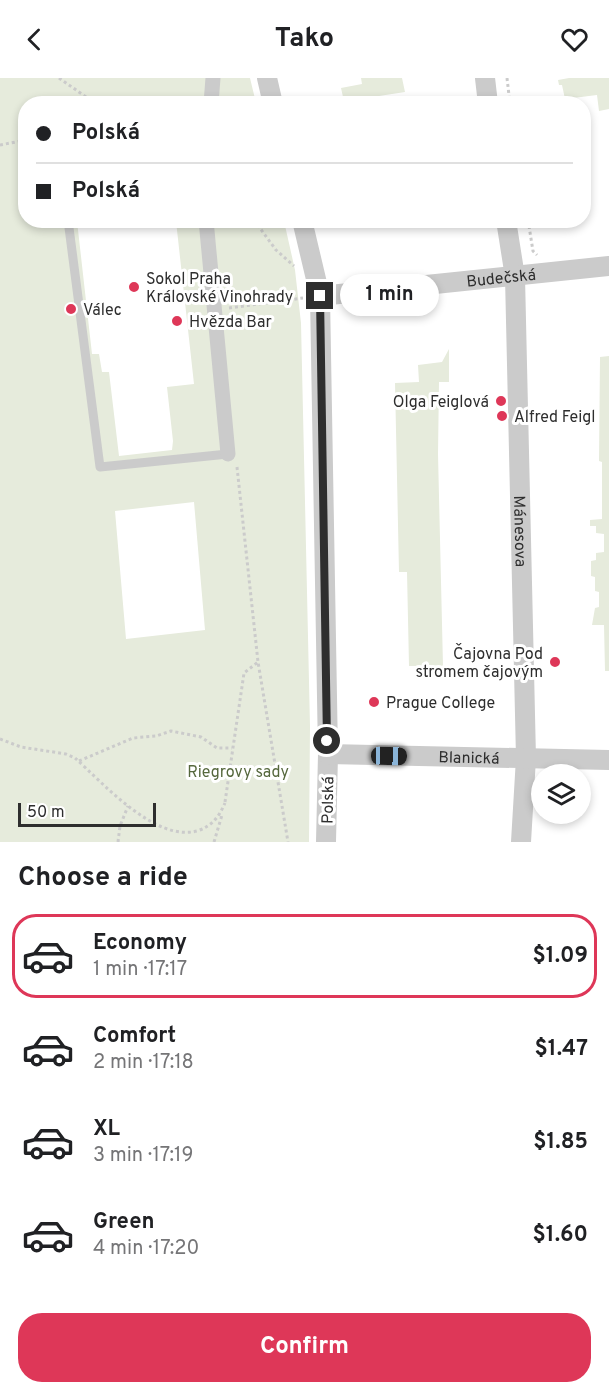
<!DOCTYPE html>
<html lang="en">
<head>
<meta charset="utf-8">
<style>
	:root { --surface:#fff; --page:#f2f2f2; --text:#202124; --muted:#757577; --line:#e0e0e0; --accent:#de3758 }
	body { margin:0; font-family:Overpass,sans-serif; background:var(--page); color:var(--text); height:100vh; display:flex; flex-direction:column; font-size:22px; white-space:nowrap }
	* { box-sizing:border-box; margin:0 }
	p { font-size:20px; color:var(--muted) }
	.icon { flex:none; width:33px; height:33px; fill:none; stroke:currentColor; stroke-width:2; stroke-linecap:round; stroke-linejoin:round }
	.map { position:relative; height:764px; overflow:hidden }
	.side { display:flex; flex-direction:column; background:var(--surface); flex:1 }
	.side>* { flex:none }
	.banner { position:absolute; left:18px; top:18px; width:573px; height:132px; border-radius:24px; box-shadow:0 3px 9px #0003; display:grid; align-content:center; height:132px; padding:0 18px; background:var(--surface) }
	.tools { position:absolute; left:531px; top:686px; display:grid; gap:12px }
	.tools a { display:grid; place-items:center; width:60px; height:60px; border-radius:50%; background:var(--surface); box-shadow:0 3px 9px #0003; font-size:30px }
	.scale { position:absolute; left:18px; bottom:15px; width:138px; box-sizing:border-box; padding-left:6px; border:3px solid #2e2e2e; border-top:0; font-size:16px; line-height:21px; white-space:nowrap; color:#2e2e2e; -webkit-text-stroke:4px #fff; paint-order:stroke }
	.end { position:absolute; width:27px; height:27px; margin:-14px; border:8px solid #2e2e2e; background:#fff; box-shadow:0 0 0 3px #fff }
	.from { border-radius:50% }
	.bubble { position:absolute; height:42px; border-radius:21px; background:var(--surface); box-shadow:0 3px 9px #0003; font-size:20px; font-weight:700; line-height:42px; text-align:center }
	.car { position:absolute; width:18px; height:36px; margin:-18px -9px; border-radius:8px; box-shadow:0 0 4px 2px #0007; background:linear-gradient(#222 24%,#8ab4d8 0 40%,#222 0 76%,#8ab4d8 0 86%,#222 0) }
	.banner b { display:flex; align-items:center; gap:21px; height:57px; font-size:22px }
	.banner b+b { border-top:2px solid var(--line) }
	.banner i { width:15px; height:15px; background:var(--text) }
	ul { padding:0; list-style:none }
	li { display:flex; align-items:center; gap:18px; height:84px; margin:0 12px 9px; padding:0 6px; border:3px solid transparent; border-radius:24px }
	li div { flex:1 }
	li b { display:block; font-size:22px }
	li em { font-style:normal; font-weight:700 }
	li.active { border-color:var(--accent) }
	li>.icon { width:54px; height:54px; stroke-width:1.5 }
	h2 { padding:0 18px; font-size:27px; line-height:72px }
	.button { display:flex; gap:12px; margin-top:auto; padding:12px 18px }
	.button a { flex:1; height:69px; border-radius:24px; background:var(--accent); color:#fff; font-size:24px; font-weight:700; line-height:69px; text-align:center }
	header { display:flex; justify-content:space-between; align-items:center; height:78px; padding:0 18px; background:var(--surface); font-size:27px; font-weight:700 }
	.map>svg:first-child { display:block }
</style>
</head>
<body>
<header><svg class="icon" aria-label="back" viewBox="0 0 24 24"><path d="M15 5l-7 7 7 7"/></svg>Tako<svg class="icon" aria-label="heart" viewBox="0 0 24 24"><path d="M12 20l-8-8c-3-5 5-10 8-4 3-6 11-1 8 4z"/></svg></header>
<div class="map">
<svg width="609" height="764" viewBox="0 0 609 764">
	<rect width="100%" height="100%" fill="#fff"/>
	<path fill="#e6ebdc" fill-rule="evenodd" d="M 0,0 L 250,0 L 256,25 L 26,26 L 26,142 L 77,143 L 92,276 L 99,276 L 102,294 L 109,294 L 119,378 L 172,372 L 173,363 L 167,309 L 194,306 L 176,143 L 284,143 L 295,192 L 301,245 L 310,648 L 309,764 L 0,764 ZM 194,424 L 205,552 L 126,561 L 115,433 Z
		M 361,0 L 402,0 L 405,14 L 379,18 L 380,25 L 341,25 L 340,20 L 343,19 L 341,10 L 362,6 Z
		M 569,0 L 609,0 L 609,31 L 599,33 L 597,17 L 565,21 L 562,7 L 559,7 L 558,2 Z
		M 449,271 L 449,304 L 439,304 L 438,376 L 443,588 L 409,588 L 407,494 L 399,494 L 395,305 L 419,304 L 418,287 L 442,284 Z
		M 609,278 L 609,593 L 605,593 L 604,547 L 592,547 L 595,530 L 599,529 L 599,514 L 595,513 L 595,499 L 591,498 L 591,483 L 596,482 L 596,475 L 604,474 L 604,456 L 596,455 L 596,448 L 590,448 L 590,442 L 602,441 L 602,384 L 599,383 L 600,279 Z"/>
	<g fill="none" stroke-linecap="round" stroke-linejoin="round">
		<path stroke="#cbcbcb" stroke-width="3" stroke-dasharray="3 3" stroke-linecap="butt" d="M 59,0 L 96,26
			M 507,0 L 510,26
			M 0,67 L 26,62
			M 254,142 L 276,172 L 294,188
			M 528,142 L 533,173 L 537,177
			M 229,230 L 303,220
			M 237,389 L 258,584 L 288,764
			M 0,661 L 21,669 L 66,676 L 75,680 C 104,706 155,764 197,753 C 212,748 219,739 225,725
			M 79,683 L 133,660 L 156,658 L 171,653 L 201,659 L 217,670 L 232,670
			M 225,724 L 244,595 L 258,584
			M 118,764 L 120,748 L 128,728
			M 214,764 L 222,737"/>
		<path stroke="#cbcbcb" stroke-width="9" d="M 68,142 L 100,389 L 228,376"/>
		<path stroke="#cbcbcb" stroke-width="15" d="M 211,26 L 213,0
			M 206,142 L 228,376"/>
		<g stroke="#cbcbcb" stroke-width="20">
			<path d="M 267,0 L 273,26"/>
			<path d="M 485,0 L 488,26"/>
			<path d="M 302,142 L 320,218 L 328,676 L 326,764"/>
			<path id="s1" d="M 506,142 L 515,199 L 526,680 L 521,764"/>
			<path id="s2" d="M 320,218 L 609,188"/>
			<path id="s3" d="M 328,676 L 609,682"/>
		</g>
	</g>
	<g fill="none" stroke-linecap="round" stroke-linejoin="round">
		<path stroke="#2e2e2e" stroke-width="8" d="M 320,218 L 327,663"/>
	</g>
	<g fill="#de3758" stroke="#fff" stroke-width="2">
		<circle cx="134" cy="209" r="6"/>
		<circle cx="71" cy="231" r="6"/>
		<circle cx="177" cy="243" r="6"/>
		<circle cx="501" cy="323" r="6"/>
		<circle cx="502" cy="338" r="6"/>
		<circle cx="555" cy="584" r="6"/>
		<circle cx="374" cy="624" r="6"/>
	</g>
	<g text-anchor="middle" stroke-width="6" stroke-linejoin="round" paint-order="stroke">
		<g font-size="16" fill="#2e2e2e" stroke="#fff" text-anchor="start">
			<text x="146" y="206">Sokol Praha<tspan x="146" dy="18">Královské Vinohrady</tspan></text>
			<text x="83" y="237">Válec</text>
			<text x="189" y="249">Hvězda Bar</text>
			<text x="489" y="329" text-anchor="end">Olga Feiglová</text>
			<text x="514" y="344">Alfred Feigl</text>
			<text x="543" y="581" text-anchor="end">Čajovna Pod<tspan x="543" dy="18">stromem čajovým</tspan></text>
			<text x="386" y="630">Prague College</text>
		</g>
		<g font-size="16" fill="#2e2e2e" stroke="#fff">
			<text dy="6" stroke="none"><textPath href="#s2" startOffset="182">Budečská</textPath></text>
			<text dy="6" stroke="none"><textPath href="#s1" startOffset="312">Mánesova</textPath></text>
			<text dy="6" stroke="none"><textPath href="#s3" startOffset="141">Blanická</textPath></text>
			<text transform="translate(327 722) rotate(-89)" y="6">Polská</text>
		</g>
		<g font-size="16" fill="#56683d" stroke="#fff">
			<text x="238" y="699">Riegrovy sady</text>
		</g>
	</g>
</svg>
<div class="tools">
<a><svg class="icon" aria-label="layers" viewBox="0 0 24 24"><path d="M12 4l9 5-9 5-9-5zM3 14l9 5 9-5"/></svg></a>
</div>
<div class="scale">50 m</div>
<i class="end from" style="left:327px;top:663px"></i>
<i class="end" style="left:320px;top:218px"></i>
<div class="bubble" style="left:340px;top:196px;width:99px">1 min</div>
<i class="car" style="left:389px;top:678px;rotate:91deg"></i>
<div class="banner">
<b><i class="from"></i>Polská</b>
<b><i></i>Polská</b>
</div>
</div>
<section class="side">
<h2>Choose a ride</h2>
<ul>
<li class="active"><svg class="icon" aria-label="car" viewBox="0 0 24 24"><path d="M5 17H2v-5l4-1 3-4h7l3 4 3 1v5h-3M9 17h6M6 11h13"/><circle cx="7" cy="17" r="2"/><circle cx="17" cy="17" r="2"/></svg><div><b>Economy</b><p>1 min · 17:17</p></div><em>$1.09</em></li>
<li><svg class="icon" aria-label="car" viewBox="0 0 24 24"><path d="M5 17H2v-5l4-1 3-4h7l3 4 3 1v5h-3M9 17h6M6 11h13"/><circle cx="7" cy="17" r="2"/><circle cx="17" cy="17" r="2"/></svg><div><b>Comfort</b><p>2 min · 17:18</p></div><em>$1.47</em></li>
<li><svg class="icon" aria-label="car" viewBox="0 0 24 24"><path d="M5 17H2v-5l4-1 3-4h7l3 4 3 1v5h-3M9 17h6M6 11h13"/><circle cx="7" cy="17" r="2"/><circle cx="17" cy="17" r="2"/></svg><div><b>XL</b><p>3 min · 17:19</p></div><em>$1.85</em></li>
<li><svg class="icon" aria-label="car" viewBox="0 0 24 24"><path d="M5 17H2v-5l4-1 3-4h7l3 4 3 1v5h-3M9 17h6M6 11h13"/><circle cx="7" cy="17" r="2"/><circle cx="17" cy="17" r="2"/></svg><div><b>Green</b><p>4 min · 17:20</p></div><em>$1.60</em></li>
</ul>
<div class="button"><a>Confirm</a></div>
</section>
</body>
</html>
